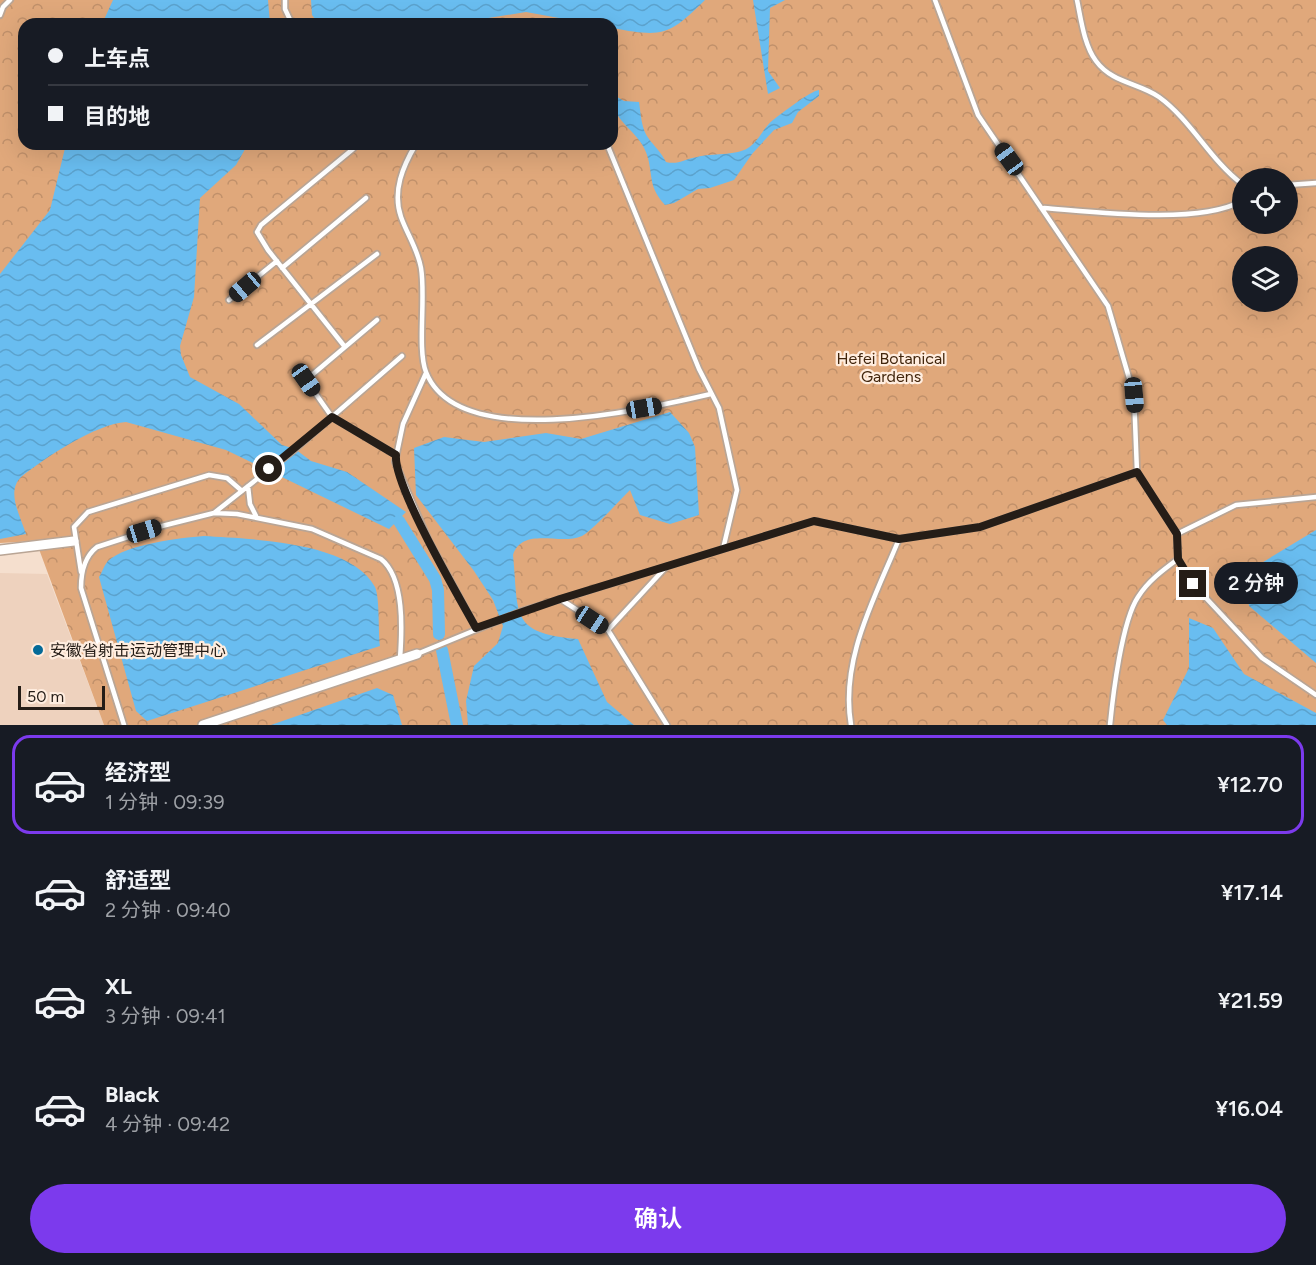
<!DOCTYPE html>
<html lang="zh">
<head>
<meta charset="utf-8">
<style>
	:root { --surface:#171b24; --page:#20242c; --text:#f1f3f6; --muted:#9ea1a6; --line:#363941; --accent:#7c3aed }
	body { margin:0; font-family:Figtree,"Noto Sans SC",sans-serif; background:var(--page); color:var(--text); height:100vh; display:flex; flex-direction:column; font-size:22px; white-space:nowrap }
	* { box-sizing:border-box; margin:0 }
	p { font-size:20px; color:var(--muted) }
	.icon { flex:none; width:33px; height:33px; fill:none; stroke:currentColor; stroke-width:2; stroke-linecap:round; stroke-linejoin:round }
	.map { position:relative; height:725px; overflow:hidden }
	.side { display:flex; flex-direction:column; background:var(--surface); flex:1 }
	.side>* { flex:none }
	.top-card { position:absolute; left:18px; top:18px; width:600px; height:132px; border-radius:18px; box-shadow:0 6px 24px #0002; display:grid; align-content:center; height:132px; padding:0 30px; background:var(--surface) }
	.controls { position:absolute; left:1232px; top:168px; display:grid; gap:12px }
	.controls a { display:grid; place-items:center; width:66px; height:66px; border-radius:50%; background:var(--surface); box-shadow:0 6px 24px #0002; font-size:30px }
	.scale { position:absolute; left:18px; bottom:15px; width:87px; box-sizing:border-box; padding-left:6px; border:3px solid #251d17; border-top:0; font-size:16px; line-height:21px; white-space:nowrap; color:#251d17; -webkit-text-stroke:4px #ffeddf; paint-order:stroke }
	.end { position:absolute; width:27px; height:27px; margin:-14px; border:8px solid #251d17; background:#fff; box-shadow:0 0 0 3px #fff }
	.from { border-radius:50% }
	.bubble { position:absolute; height:42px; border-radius:21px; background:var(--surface); box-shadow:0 6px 24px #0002; font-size:20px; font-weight:600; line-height:42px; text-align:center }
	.car { position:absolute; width:18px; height:36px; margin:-18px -9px; border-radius:8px; box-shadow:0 0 4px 2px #0007; background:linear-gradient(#222 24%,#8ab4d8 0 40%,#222 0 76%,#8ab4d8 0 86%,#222 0) }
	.top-card b { display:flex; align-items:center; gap:21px; height:57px; font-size:22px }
	.top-card b+b { border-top:2px solid var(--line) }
	.top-card i { width:15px; height:15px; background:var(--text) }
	ul { padding:10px 0 0; list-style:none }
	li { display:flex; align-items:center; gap:18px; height:99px; margin:0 12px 9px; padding:0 18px; border:3px solid transparent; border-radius:18px }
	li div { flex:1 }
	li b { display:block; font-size:22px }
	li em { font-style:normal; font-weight:600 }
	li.selected { border-color:var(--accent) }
	li>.icon { width:54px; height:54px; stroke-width:1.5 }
	.action { display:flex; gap:12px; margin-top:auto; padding:12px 30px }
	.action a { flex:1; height:69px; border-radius:36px; background:var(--accent); color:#fff; font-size:24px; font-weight:600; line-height:69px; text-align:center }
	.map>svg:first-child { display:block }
</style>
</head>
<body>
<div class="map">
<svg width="1316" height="725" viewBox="0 0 1316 725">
	<defs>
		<pattern id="park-crowns" width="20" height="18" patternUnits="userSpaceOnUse" patternTransform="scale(1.5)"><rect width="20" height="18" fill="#e0a87b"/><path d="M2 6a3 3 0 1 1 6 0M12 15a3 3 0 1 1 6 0" fill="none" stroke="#c0906a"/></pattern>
		<pattern id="water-waves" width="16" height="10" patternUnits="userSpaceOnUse" patternTransform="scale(1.5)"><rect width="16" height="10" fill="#69bdf0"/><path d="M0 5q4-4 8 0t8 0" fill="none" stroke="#5ba2cd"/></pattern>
	</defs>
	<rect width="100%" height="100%" fill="#f5dfce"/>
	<path fill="#eed2be" d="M 0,573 L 47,574 L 104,725 L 0,725 Z"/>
	<path fill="url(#park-crowns)" fill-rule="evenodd" d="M 0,0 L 1316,0 L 1316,725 L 104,725 L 36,541 L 0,543 ZM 24,24 L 612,24 L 612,144 L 24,144 ZM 1242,178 L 1287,178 L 1287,224 L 1242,224 ZM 1242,256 L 1287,256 L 1287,302 L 1242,302 Z"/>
	<path fill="url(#water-waves)" d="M 113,0 L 268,0 L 270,24 L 102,24 Z
		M 311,0 L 705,0 C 668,37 662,37 612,28 L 612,24 L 592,24 L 526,12 L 451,24 L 319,24 L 312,15 Z
		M 753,0 L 785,0 L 770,8 L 768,71 L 780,88 L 768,94 Z
		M 819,90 L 819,96 L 798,112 L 792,123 L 774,130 L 752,154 L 734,180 L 710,188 L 698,189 L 674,203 L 665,205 C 649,187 653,179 648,158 C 641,130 612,125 612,94 L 624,101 L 639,102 C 641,114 641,129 649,139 C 655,147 661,152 666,162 C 678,165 685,159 697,157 C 712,153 735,156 748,148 C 759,141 763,128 773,120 C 781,114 810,91 819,90 Z
		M 66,144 L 248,144 L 236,165 L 200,198 L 194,297 L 180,346 L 181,355 L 190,377 L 239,404 L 282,445 L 295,449 L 311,461 L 347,472 L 406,512 L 389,529 L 226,450 L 126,422 C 96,424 46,457 21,477 C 6,492 20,515 26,534 L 0,539 L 0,274 L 50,210 Z
		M 670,412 L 689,433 L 695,447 L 699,515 L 670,524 L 640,515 L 630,490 C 620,500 593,530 582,536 C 560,546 523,526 513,555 C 519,615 509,633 578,639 L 607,702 L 634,725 L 468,725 L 466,701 L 474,666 L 498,643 L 503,626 L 493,600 L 474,571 L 416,495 L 414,448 L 444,437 L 484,442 L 546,433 L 581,439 Z
		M 1316,530 L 1316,663 L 1249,606 L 1245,573 Z
		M 204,536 C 249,539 351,541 375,587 C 380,598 378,633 380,646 L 147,721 L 136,711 L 99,577 C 102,573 104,565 108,561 C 126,544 180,538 204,536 Z
		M 1189,618 L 1213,628 L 1244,674 L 1316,713 L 1316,725 L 1167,725 L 1163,720 L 1189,668 Z
		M 377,688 L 393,695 L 402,725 L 271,725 Z"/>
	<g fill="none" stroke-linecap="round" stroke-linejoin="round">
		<path stroke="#69bdf0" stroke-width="12" d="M 399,521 L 435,579 L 438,590 L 439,634
			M 442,650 L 457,725"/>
		<g stroke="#b9a595" stroke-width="8">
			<path id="service" d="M 285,0 L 285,9 L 292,24
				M 1077,0 C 1081,19 1084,45 1096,61 C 1112,83 1139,83 1159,97 C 1191,120 1210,160 1242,184
				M 0,15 L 3,7 L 10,0
				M 416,144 C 403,166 392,191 401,217 C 407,234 418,250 421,268 C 426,297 417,349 426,372 C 458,454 646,409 711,394
				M 607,144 L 699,369 L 719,408 L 737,490 L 723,549
				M 1287,185 L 1316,183
				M 1044,208 C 1095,212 1198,225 1242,201
				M 282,268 L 366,198
				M 229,300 L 277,261
				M 377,320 L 306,380 L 332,417 L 396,455
				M 257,345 L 377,254
				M 345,347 L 268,250 L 257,232 L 261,225 L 353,149
				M 426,373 L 403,424 L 395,462 L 429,541 L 476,628
				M 1137,472 L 1177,534 L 1178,559 L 1193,584 L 1262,658 L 1316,695
				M 248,486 L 250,504 L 256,516
				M 214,513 L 295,449 L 402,356
				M 1177,534 L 1236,505 L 1316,497
				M 81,572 L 74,527 L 88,512 L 209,475 L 227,478 L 242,491
				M 560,599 L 608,630 L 667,725
				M 608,630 L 667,566
				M 417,654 L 522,611 L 814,521 L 899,539 L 980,527 L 1137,472 L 1134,395 L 1108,306 L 978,115 L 935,0
				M 124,725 L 81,588 C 81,572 84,557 97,547 L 162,526 L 214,513 L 237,514 L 312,529 L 381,559 C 405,578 402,631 400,659
				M 851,725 C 840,659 875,598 899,539
				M 1110,725 C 1113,694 1122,621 1138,597 C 1148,581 1163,570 1178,559"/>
		</g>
		<g stroke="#b9a595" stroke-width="12">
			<path id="minor" d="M 0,550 L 74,541
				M 203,725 L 417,654"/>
		</g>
		<use href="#service" stroke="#fff" stroke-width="4.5"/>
		<use href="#minor" stroke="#fff" stroke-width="9"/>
	</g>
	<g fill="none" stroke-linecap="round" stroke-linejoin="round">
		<path stroke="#251d17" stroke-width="8" d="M 269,469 L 332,417 L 396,455 C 393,485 459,597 476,628 L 560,599 L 814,521 L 899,539 L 980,527 L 1137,472 L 1177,534 L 1178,559 L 1193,584"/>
	</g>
	<circle fill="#046a98" stroke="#ffeddf" stroke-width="2" cx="38" cy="650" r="6"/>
	<g text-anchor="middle" stroke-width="4.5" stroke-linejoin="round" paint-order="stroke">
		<g font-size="16" fill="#41250c" stroke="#ffeddf">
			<text x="891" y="364">Hefei Botanical<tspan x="891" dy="18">Gardens</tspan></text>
		</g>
		<g font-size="16" fill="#251d17" stroke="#ffeddf" text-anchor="start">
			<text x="50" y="656">安徽省射击运动管理中心</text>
		</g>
	</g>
</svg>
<div class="controls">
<a><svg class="icon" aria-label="locate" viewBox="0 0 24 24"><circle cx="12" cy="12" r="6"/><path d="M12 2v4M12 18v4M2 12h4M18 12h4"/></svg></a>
<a><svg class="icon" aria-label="layers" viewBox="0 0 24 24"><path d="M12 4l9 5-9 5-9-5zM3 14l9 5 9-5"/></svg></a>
</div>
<div class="scale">50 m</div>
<i class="end from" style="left:269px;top:469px"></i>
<i class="end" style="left:1193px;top:584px"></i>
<div class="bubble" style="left:1214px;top:562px;width:84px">2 分钟</div>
<i class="car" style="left:1009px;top:159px;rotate:324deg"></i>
<i class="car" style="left:245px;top:287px;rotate:230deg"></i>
<i class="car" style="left:306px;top:380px;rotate:145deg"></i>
<i class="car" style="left:1134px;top:395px;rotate:175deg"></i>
<i class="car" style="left:644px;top:408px;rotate:81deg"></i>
<i class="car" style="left:144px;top:531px;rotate:73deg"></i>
<i class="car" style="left:592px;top:620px;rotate:123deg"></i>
<div class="top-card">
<b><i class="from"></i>上车点</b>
<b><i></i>目的地</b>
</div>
</div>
<section class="side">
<ul>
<li class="selected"><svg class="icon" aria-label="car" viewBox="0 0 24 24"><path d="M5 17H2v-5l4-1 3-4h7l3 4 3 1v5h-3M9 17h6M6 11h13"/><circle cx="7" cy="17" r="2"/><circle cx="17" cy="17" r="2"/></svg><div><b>经济型</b><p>1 分钟 · 09:39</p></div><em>¥12.70</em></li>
<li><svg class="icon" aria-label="car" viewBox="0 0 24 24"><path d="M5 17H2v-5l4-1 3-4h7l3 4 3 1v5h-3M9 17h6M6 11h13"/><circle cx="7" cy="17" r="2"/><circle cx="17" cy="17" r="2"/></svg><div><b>舒适型</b><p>2 分钟 · 09:40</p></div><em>¥17.14</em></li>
<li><svg class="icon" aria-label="car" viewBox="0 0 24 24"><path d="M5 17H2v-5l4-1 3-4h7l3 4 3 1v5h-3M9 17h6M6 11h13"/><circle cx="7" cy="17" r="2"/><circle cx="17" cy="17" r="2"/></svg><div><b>XL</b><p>3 分钟 · 09:41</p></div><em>¥21.59</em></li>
<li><svg class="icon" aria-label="car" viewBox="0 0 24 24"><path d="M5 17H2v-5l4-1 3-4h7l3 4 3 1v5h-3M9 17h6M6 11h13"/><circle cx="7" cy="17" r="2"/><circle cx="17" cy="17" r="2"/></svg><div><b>Black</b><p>4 分钟 · 09:42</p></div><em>¥16.04</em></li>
</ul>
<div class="action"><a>确认</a></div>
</section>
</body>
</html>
